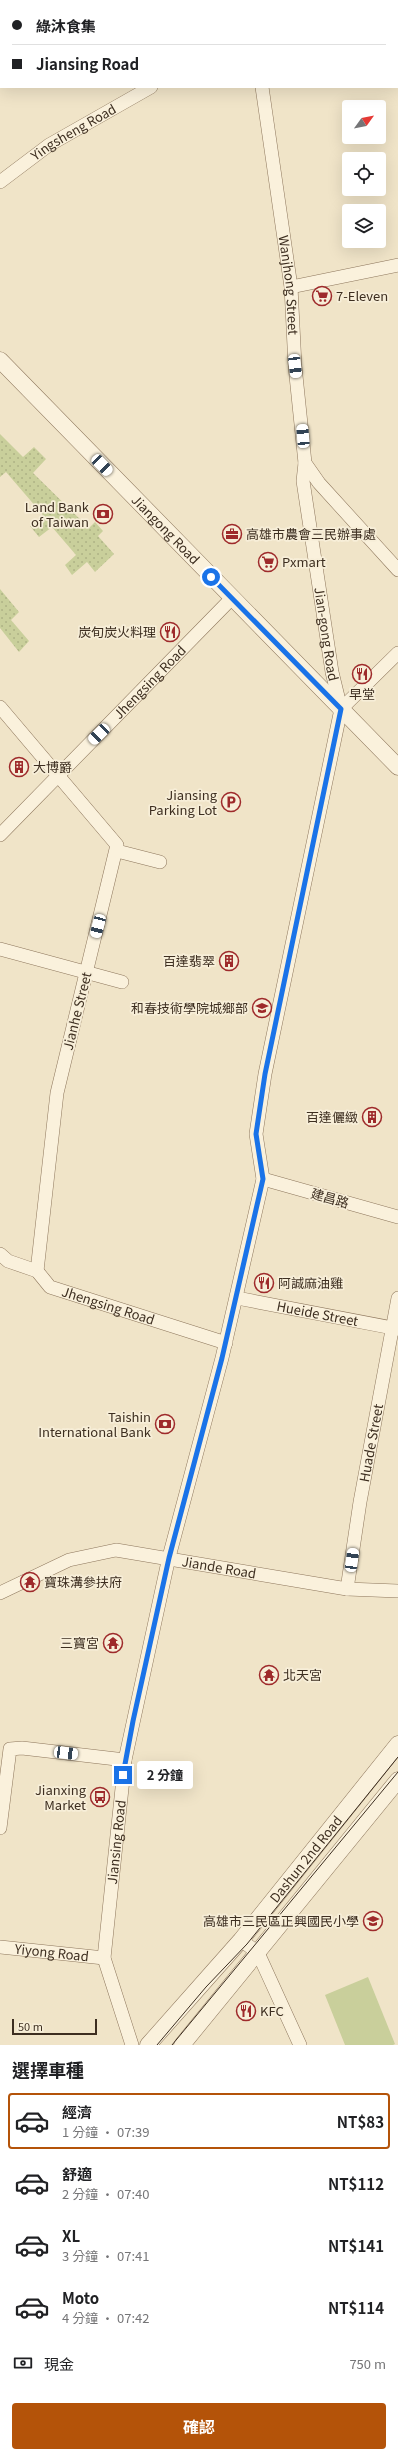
<!DOCTYPE html>
<html lang="zh-TW">
<head>
<meta charset="utf-8">
<style>
	:root { --surface:#fff; --page:#f2f2f2; --text:#202124; --muted:#757577; --line:#e0e0e0; --accent:#b45309 }
	body { margin:0; font-family:Georgia,"Noto Sans TC",serif; background:var(--page); color:var(--text); height:100vh; display:flex; flex-direction:column; font-size:15px; white-space:nowrap }
	* { box-sizing:border-box; margin:0 }
	p { font-size:13px; color:var(--muted) }
	.icon { flex:none; width:22px; height:22px; fill:none; stroke:currentColor; stroke-width:2; stroke-linecap:round; stroke-linejoin:round }
	.map { position:relative; height:2045px; overflow:hidden }
	.details { display:flex; flex-direction:column; background:var(--surface); flex:1 }
	.details>* { flex:none }
	.banner { position:absolute; left:0px; top:0px; width:398px; height:88px; box-shadow:0 4px 16px #0002; display:grid; align-content:center; height:88px; padding:0 12px; background:var(--surface) }
	.needle { width:26px; rotate:57deg }
	.buttons { position:absolute; left:342px; top:100px; display:grid; gap:8px }
	.buttons a { display:grid; place-items:center; width:44px; height:44px; border-radius:4px; background:var(--surface); box-shadow:0 4px 16px #0002; font-size:20px }
	.scale { position:absolute; left:12px; bottom:10px; width:85px; box-sizing:border-box; padding-left:4px; border:2px solid #3d2e20; border-top:0; font-size:11px; line-height:14px; white-space:nowrap; color:#3d2e20; -webkit-text-stroke:3px #f7eed8; paint-order:stroke }
	.end { position:absolute; width:18px; height:18px; margin:-9px; border:5px solid #1a73e8; background:#fff; box-shadow:0 0 0 2px #fff }
	.from { border-radius:50% }
	.bubble { position:absolute; height:28px; border-radius:4px; background:var(--surface); box-shadow:0 4px 16px #0002; font-size:13px; font-weight:700; line-height:28px; text-align:center }
	.car { position:absolute; width:12px; height:24px; margin:-12px -6px; border-radius:5px; box-shadow:0 0 3px 1px #0007; background:linear-gradient(#fff 24%,#345 0 40%,#fff 0 76%,#345 0 86%,#fff 0) }
	.banner b { display:flex; align-items:center; gap:14px; height:38px; font-size:15px }
	.banner b+b { border-top:1px solid var(--line) }
	.banner i { width:10px; height:10px; background:var(--text) }
	ul { padding:0; list-style:none }
	li { display:flex; align-items:center; gap:12px; height:56px; margin:0 8px 6px; padding:0 4px; border:2px solid transparent; border-radius:4px }
	li div { flex:1 }
	li b { display:block; font-size:15px }
	li em { font-style:normal; font-weight:700 }
	li.selected { border-color:var(--accent) }
	li>.icon { width:36px; height:36px; stroke-width:1.5 }
	h2 { padding:0 12px; font-size:18px; line-height:48px }
	.pay { display:flex; align-items:center; gap:10px; height:44px; padding:0 12px; font-size:15px }
	.pay p { margin-inline-start:auto }
	.cta { display:flex; gap:8px; margin-top:auto; padding:8px 12px }
	.cta a { flex:1; height:46px; border-radius:4px; background:var(--accent); color:#fff; font-size:16px; font-weight:700; line-height:46px; text-align:center }
	.map>svg:first-child { display:block }
</style>
</head>
<body>
<div class="map">
<svg width="398" height="2045" viewBox="0 0 398 2045">
	<defs>
		<pattern id="grass-dots" width="8" height="8" patternUnits="userSpaceOnUse"><rect width="8" height="8" fill="#c9cf9b"/><path d="M2 2h.1M6 6h.1" fill="none" stroke="#aeb285" stroke-width="1.8" stroke-linecap="round"/></pattern>
	</defs>
	<rect width="100%" height="100%" fill="#f0e4c8"/>
	<path fill="url(#grass-dots)" d="M 0,434 L 23,457 L 34,447 L 46,459 L 33,473 L 89,528 L 95,522 L 103,531 L 98,536 L 114,554 L 95,572 L 87,562 L 72,575 L 65,565 L 76,555 L 52,527 L 39,537 L 30,526 L 43,515 L 6,472 L 0,477 Z
		M 0,589 L 19,612 L 11,620 L 29,641 L 19,652 L 0,628 Z"/>
	<path fill="#c9cf9b" d="M 368,1977 L 395,2044 L 393,2045 L 345,2045 L 325,1995 Z"/>
	<g fill="none" stroke-linecap="round" stroke-linejoin="round">
		<g stroke="#8d765c" stroke-width="14">
			<g id="minor">
				<path d="M 133,0 L 137,1"/>
				<path d="M 373,1 L 376,0"/>
				<path id="s1" d="M 262,87 L 291,287 L 295,366 L 305,463 L 319,483 L 398,570"/>
				<path id="s2" d="M 0,182 L 49,145 L 151,87"/>
				<path d="M 291,287 L 398,265"/>
				<path id="s3" d="M 305,463 L 303,481 L 332,672 L 341,709"/>
				<path d="M 0,707 L 117,845 L 57,1093 L 37,1271"/>
				<path id="s4" d="M 0,835 L 232,598"/>
				<path d="M 117,851 L 160,862"/>
				<path d="M 0,949 L 122,982"/>
				<path d="M 263,1179 L 398,1217"/>
				<path id="s5" d="M 0,1254 L 8,1261 L 37,1271 L 50,1287 L 226,1343"/>
				<path id="s6" d="M 237,1298 L 398,1329"/>
				<path id="s7" d="M 347,1589 L 360,1502 L 398,1298"/>
				<path id="s8" d="M 0,1593 L 69,1560 L 116,1550 L 347,1589 L 398,1591"/>
				<path d="M 0,1828 L 10,1749 L 22,1748 L 125,1760"/>
				<path d="M 241,1940 L 258,1953 L 300,2045"/>
				<path id="s9" d="M 0,1947 L 104,1958"/>
				<path id="s10" d="M 132,2045 L 104,1958 L 125,1760 L 169,1557 L 222,1358 L 263,1179 L 256,1134 L 265,1074 L 341,709 L 398,653"/>
			</g>
		</g>
		<g stroke="#8d765c" stroke-width="17">
			<g id="tertiary">
				<path id="s11" d="M 0,360 L 398,767"/>
				<path id="s12" d="M 148,2045 L 241,1940 L 398,1744"/>
				<path d="M 182,2045 L 398,1780"/>
			</g>
		</g>
		<use href="#minor" stroke="#faf1dc" stroke-width="13"/>
		<use href="#tertiary" stroke="#faf1dc" stroke-width="16"/>
		<path stroke="#3d2e20" stroke-width="1" d="M 157,2045 L 206,1987 L 247,1944 L 398,1757
			M 172,2045 L 398,1772"/>
	</g>
	<g fill="none" stroke-linecap="round" stroke-linejoin="round">
		<path stroke="#1a73e8" stroke-width="5" d="M 123,1775 L 133,1721 L 169,1558 L 222,1358 L 263,1179 L 256,1134 L 265,1074 L 341,709 L 211,577"/>
	</g>
	<defs>
		<g id="supermarket-ring" transform="scale(1)"><circle r="9.5" fill="#f7eed8" stroke="#9e2a2b" stroke-width="1.5"/><path d="M-6-5.5h2.5l.6 2H6L4.5 2H-2.5L-4.4-4H-6ZM-1.5 3.2a1.3 1.3 0 1 0 .1 0ZM3 3.2a1.3 1.3 0 1 0 .1 0Z" fill="#9e2a2b"/></g>
		<g id="bank-ring" transform="scale(1)"><circle r="9.5" fill="#f7eed8" stroke="#9e2a2b" stroke-width="1.5"/><path d="M-6-4H6V4H-6ZM0-2.3a2.3 2.3 0 1 0 0 4.6a2.3 2.3 0 1 0 0-4.6Z" fill="#9e2a2b"/></g>
		<g id="office-ring" transform="scale(1)"><circle r="9.5" fill="#f7eed8" stroke="#9e2a2b" stroke-width="1.5"/><path d="M-6-3h4V-5.5h4V-3h4V5H-6ZM-1-4.5V-3h2v-1.5ZM-6 0V1H6V0Z" fill="#9e2a2b"/></g>
		<g id="restaurant-ring" transform="scale(1)"><circle r="9.5" fill="#f7eed8" stroke="#9e2a2b" stroke-width="1.5"/><path d="M-5-6h1v4h1v-4h1v4h1v-4h1v5L-1.5 .5V6h-2V.5L-5-1ZM5-6V6H3V1.5H1.5Q1.5-4 5-6Z" fill="#9e2a2b"/></g>
		<g id="building-ring" transform="scale(1)"><circle r="9.5" fill="#f7eed8" stroke="#9e2a2b" stroke-width="1.5"/><path d="M-4-6H4V6H1V3H-1V6H-4ZM-2.5-4.3h1.7v1.8h-1.7ZM.8-4.3h1.7v1.8H.8ZM-2.5-1h1.7V.8h-1.7ZM.8-1h1.7V.8H.8Z" fill="#9e2a2b"/></g>
		<g id="parking-ring" transform="scale(1)"><circle r="9.5" fill="#f7eed8" stroke="#9e2a2b" stroke-width="1.5"/><path d="M-3.5-5.5H1a3.5 3.5 0 0 1 0 7H-1V5.5H-3.5ZM-1-3.4V-.6H.8a1.4 1.4 0 0 0 0-2.8Z" fill="#9e2a2b"/></g>
		<g id="university-ring" transform="scale(1)"><circle r="9.5" fill="#f7eed8" stroke="#9e2a2b" stroke-width="1.5"/><path d="M0-5L7-2L0 1L-7-2ZM-4 1L0 2.5L4 1V4Q0 6-4 4Z" fill="#9e2a2b"/></g>
		<g id="temple-ring" transform="scale(1)"><circle r="9.5" fill="#f7eed8" stroke="#9e2a2b" stroke-width="1.5"/><path d="M0-6L5-2H3V0L6.5 2.5H4V6H1.5V3h-3V6H-4V2.5H-6.5L-3 0V-2H-5Z" fill="#9e2a2b"/></g>
		<g id="bus-ring" transform="scale(1)"><circle r="9.5" fill="#f7eed8" stroke="#9e2a2b" stroke-width="1.5"/><path d="M-5-6H5V4H4V6H2V4H-2V6H-4V4H-5ZM-3.5-4V0h7V-4ZM-3.5 1.2v1.5H-2V1.2ZM2 1.2v1.5H3.5V1.2Z" fill="#9e2a2b"/></g>
		<g id="school-ring" transform="scale(1)"><circle r="9.5" fill="#f7eed8" stroke="#9e2a2b" stroke-width="1.5"/><path d="M0-5L7-2L0 1L-7-2ZM-4 1L0 2.5L4 1V4Q0 6-4 4Z" fill="#9e2a2b"/></g>
	</defs>
	<g fill-rule="evenodd">
		<use href="#supermarket-ring" x="322" y="296"/>
		<use href="#bank-ring" x="103" y="514"/>
		<use href="#office-ring" x="232" y="534"/>
		<use href="#supermarket-ring" x="268" y="562"/>
		<use href="#restaurant-ring" x="170" y="632"/>
		<use href="#restaurant-ring" x="362" y="674"/>
		<use href="#building-ring" x="19" y="767"/>
		<use href="#parking-ring" x="231" y="802"/>
		<use href="#building-ring" x="229" y="961"/>
		<use href="#university-ring" x="262" y="1008"/>
		<use href="#building-ring" x="372" y="1117"/>
		<use href="#restaurant-ring" x="264" y="1283"/>
		<use href="#bank-ring" x="165" y="1424"/>
		<use href="#temple-ring" x="30" y="1582"/>
		<use href="#temple-ring" x="113" y="1643"/>
		<use href="#temple-ring" x="269" y="1675"/>
		<use href="#bus-ring" x="100" y="1797"/>
		<use href="#school-ring" x="373" y="1921"/>
		<use href="#restaurant-ring" x="246" y="2011"/>
	</g>
	<g text-anchor="middle" stroke-width="3.5" stroke-linejoin="round" paint-order="stroke">
		<g font-size="13" fill="#3d2e20" stroke="#f7eed8">
			<text dy="5" stroke="none"><textPath href="#s2" startOffset="89">Yingsheng Road</textPath></text>
			<text dy="5" stroke="none"><textPath href="#s1" startOffset="200">Wanjhong Street</textPath></text>
			<text dy="5" stroke="none"><textPath href="#s11" startOffset="237">Jiangong Road</textPath></text>
			<text dy="5" stroke="none"><textPath href="#s3" startOffset="173">Jian-gong Road</textPath></text>
			<text dy="5" stroke="none"><textPath href="#s4" startOffset="214">Jhengsing Road</textPath></text>
			<text transform="translate(77 1011) rotate(-76)" y="5">Jianhe Street</text>
			<text transform="translate(330 1198) rotate(16)" y="5">建昌路</text>
			<text dy="5" stroke="none"><textPath href="#s5" startOffset="123">Jhengsing Road</textPath></text>
			<text dy="5" stroke="none"><textPath href="#s6" startOffset="82">Hueide Street</textPath></text>
			<text dy="5" stroke="none"><textPath href="#s7" startOffset="148">Huade Street</textPath></text>
			<text dy="5" stroke="none"><textPath href="#s8" startOffset="229">Jiande Road</textPath></text>
			<text dy="5" stroke="none"><textPath href="#s10" startOffset="208">Jiansing Road</textPath></text>
			<text dy="5" stroke="none"><textPath href="#s12" startOffset="244">Dashun 2nd Road</textPath></text>
			<text dy="5" stroke="none"><textPath href="#s9" startOffset="52">Yiyong Road</textPath></text>
		</g>
		<g font-size="13" fill="#3d2e20" stroke="#f7eed8" text-anchor="end">
			<text x="336" y="301" text-anchor="start">7-Eleven</text>
			<text x="89" y="512">Land Bank<tspan x="89" dy="15">of Taiwan</tspan></text>
			<text x="246" y="539" text-anchor="start">高雄市農會三民辦事處</text>
			<text x="282" y="567" text-anchor="start">Pxmart</text>
			<text x="156" y="637">炭旬炭火料理</text>
			<text x="362" y="699" text-anchor="middle">早堂</text>
			<text x="33" y="772" text-anchor="start">大博爵</text>
			<text x="217" y="800">Jiansing<tspan x="217" dy="15">Parking Lot</tspan></text>
			<text x="215" y="966">百達翡翠</text>
			<text x="248" y="1013">和春技術學院城鄉部</text>
			<text x="358" y="1122">百達儷緻</text>
			<text x="278" y="1288" text-anchor="start">阿誠麻油雞</text>
			<text x="151" y="1422">Taishin<tspan x="151" dy="15">International Bank</tspan></text>
			<text x="44" y="1587" text-anchor="start">寶珠溝參扶府</text>
			<text x="99" y="1648">三寶宮</text>
			<text x="283" y="1680" text-anchor="start">北天宮</text>
			<text x="86" y="1795">Jianxing<tspan x="86" dy="15">Market</tspan></text>
			<text x="359" y="1926">高雄市三民區正興國民小學</text>
			<text x="260" y="2016" text-anchor="start">KFC</text>
		</g>
	</g>
</svg>
<div class="buttons">
<a><svg class="needle" viewBox="-14 -14 28 28"><path d="M0-13l5 13h-10z" fill="#e53935"/><path d="M0 13l5-13h-10z" fill="#757577"/></svg></a>
<a><svg class="icon" aria-label="locate" viewBox="0 0 24 24"><circle cx="12" cy="12" r="6"/><path d="M12 2v4M12 18v4M2 12h4M18 12h4"/></svg></a>
<a><svg class="icon" aria-label="layers" viewBox="0 0 24 24"><path d="M12 4l9 5-9 5-9-5zM3 14l9 5 9-5"/></svg></a>
</div>
<div class="scale">50 m</div>
<i class="end from" style="left:211px;top:577px"></i>
<i class="end" style="left:123px;top:1775px"></i>
<div class="bubble" style="left:137px;top:1761px;width:56px">2 分鐘</div>
<i class="car" style="left:295px;top:366px;rotate:173deg"></i>
<i class="car" style="left:303px;top:436px;rotate:355deg"></i>
<i class="car" style="left:102px;top:465px;rotate:136deg"></i>
<i class="car" style="left:99px;top:734px;rotate:226deg"></i>
<i class="car" style="left:98px;top:926px;rotate:195deg"></i>
<i class="car" style="left:352px;top:1560px;rotate:8deg"></i>
<i class="car" style="left:66px;top:1753px;rotate:97deg"></i>
<div class="banner">
<b><i class="from"></i>綠沐食集</b>
<b><i></i>Jiansing Road</b>
</div>
</div>
<section class="details">
<h2>選擇車種</h2>
<ul>
<li class="selected"><svg class="icon" aria-label="car" viewBox="0 0 24 24"><path d="M5 17H2v-5l4-1 3-4h7l3 4 3 1v5h-3M9 17h6M6 11h13"/><circle cx="7" cy="17" r="2"/><circle cx="17" cy="17" r="2"/></svg><div><b>經濟</b><p>1 分鐘 · 07:39</p></div><em>NT$83</em></li>
<li><svg class="icon" aria-label="car" viewBox="0 0 24 24"><path d="M5 17H2v-5l4-1 3-4h7l3 4 3 1v5h-3M9 17h6M6 11h13"/><circle cx="7" cy="17" r="2"/><circle cx="17" cy="17" r="2"/></svg><div><b>舒適</b><p>2 分鐘 · 07:40</p></div><em>NT$112</em></li>
<li><svg class="icon" aria-label="car" viewBox="0 0 24 24"><path d="M5 17H2v-5l4-1 3-4h7l3 4 3 1v5h-3M9 17h6M6 11h13"/><circle cx="7" cy="17" r="2"/><circle cx="17" cy="17" r="2"/></svg><div><b>XL</b><p>3 分鐘 · 07:41</p></div><em>NT$141</em></li>
<li><svg class="icon" aria-label="car" viewBox="0 0 24 24"><path d="M5 17H2v-5l4-1 3-4h7l3 4 3 1v5h-3M9 17h6M6 11h13"/><circle cx="7" cy="17" r="2"/><circle cx="17" cy="17" r="2"/></svg><div><b>Moto</b><p>4 分鐘 · 07:42</p></div><em>NT$114</em></li>
</ul>
<div class="pay"><svg class="icon" aria-label="cash" viewBox="0 0 24 24"><path d="M3 7h18v10H3z"/><circle cx="12" cy="12" r="2"/></svg>現金<p>750 m</p></div>
<div class="cta"><a>確認</a></div>
</section>
</body>
</html>
